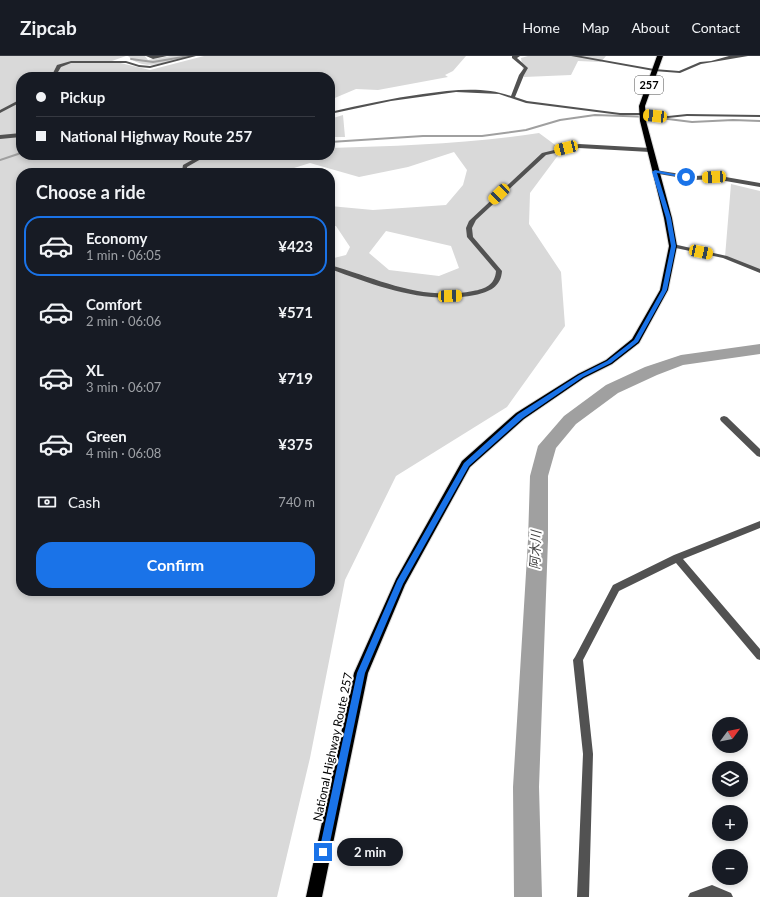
<!DOCTYPE html>
<html lang="en">
<head>
<meta charset="utf-8">
<style>
	:root { --surface:#171b24; --page:#20242c; --text:#f1f3f6; --muted:#9ea1a6; --line:#363941; --accent:#1a73e8 }
	body { margin:0; font-family:Lato,"Noto Sans JP",sans-serif; background:var(--page); color:var(--text); height:100vh; display:flex; flex-direction:column; font-size:15px; white-space:nowrap }
	* { box-sizing:border-box; margin:0 }
	p { font-size:13px; color:var(--muted) }
	.icon { flex:none; width:22px; height:22px; fill:none; stroke:currentColor; stroke-width:2; stroke-linecap:round; stroke-linejoin:round }
	.map { position:relative; flex:1; overflow:hidden }
	.side { position:absolute; left:16px; top:112px; width:319px; height:428px; display:flex; flex-direction:column; background:var(--surface); border-radius:16px; box-shadow:0 2px 6px #0003 }
	.side>* { flex:none }
	.guide { position:absolute; left:16px; top:16px; width:319px; height:88px; border-radius:16px; box-shadow:0 2px 6px #0003; display:grid; align-content:center; height:88px; padding:0 20px; background:var(--surface) }
	.needle { width:26px; rotate:58deg }
	.buttons { position:absolute; left:712px; top:661px; display:grid; gap:8px }
	.buttons a { display:grid; place-items:center; width:36px; height:36px; border-radius:50%; background:var(--surface); box-shadow:0 2px 6px #0003; font-size:20px }
	.end { position:absolute; width:18px; height:18px; margin:-9px; border:5px solid #1a73e8; background:#fff; box-shadow:0 0 0 2px #fff }
	.from { border-radius:50% }
	.bubble { position:absolute; height:28px; border-radius:14px; background:var(--surface); box-shadow:0 2px 6px #0003; font-size:13px; font-weight:700; line-height:28px; text-align:center }
	.car { position:absolute; width:12px; height:24px; margin:-12px -6px; border-radius:5px; box-shadow:0 0 3px 1px #0007; background:linear-gradient(#f5c518 24%,#345 0 40%,#f5c518 0 76%,#345 0 86%,#f5c518 0) }
	.guide b { display:flex; align-items:center; gap:14px; height:38px; font-size:15px }
	.guide b+b { border-top:1px solid var(--line) }
	.guide i { width:10px; height:10px; background:var(--text) }
	ul { padding:0; list-style:none }
	li { display:flex; align-items:center; gap:12px; height:60px; margin:0 8px 6px; padding:0 12px; border:2px solid transparent; border-radius:16px }
	li div { flex:1 }
	li b { display:block; font-size:15px }
	li em { font-style:normal; font-weight:700 }
	li.on { border-color:var(--accent) }
	li>.icon { width:36px; height:36px; stroke-width:1.5 }
	h2 { padding:0 20px; font-size:18px; line-height:48px }
	.pay { display:flex; align-items:center; gap:10px; height:44px; padding:0 20px; font-size:15px }
	.pay p { margin-inline-start:auto }
	.cta { display:flex; gap:8px; margin-top:auto; padding:8px 20px }
	.cta a { flex:1; height:46px; border-radius:16px; background:var(--accent); color:#fff; font-size:16px; font-weight:700; line-height:46px; text-align:center }
	header { display:flex; align-items:center; gap:24px; box-sizing:border-box; height:56px; padding:0 20px; background:var(--surface); border-bottom:1px solid var(--line) }
	header strong { font-size:19px }
	nav { display:flex; gap:22px; margin-inline-start:auto; font-size:14px }
	.map>svg:first-child { display:block }
</style>
</head>
<body>
<header>
<strong>Zipcab</strong>
<nav><a>Home</a><a>Map</a><a>About</a><a>Contact</a></nav>
</header>
<div class="map">
<svg width="760" height="841" viewBox="0 0 760 841">
	<rect width="100%" height="100%" fill="#fff"/>
	<path fill="#d9d9d9" fill-rule="evenodd" d="M 0,0 L 126,0 L 112,5 L 150,14 L 204,0 L 466,0 L 453,15 L 445,19 L 448,21 L 378,34 L 356,33 L 330,44 L 330,21 L 21,21 L 21,99 L 330,99 L 330,92 C 400,90 470,88 539,77 L 562,94 L 530,137 L 529,168 L 561,216 L 565,270 L 507,351 L 396,420 L 345,524 L 310,702 L 277,841 L 0,841 ZM 454,96 L 467,114 L 463,129 L 446,149 L 373,154 L 330,150 L 330,170 L 336,170 L 350,191 L 346,199 L 330,203 L 330,535 L 21,535 L 21,117 L 278,117 L 310,107 L 359,121 L 408,111 ZM 386,175 L 451,190 L 459,212 L 439,220 L 389,214 L 369,197 Z
		M 128,0 L 145,0 L 148,4 L 170,0 L 189,0 C 169,5 145,17 128,0 Z
		M 528,0 L 606,0 L 601,6 L 578,5 L 571,19 L 524,21 L 521,2 Z
		M 343,59 L 345,81 L 330,81 L 330,63 Z
		M 731,128 L 760,135 L 760,214 L 725,201 Z"/>
	<g fill="none" stroke-linecap="round" stroke-linejoin="round">
		<path stroke="#a0a0a0" stroke-width="2" d="M 131,3 L 153,6 L 189,0
			M 330,86 L 423,80 L 482,80 L 526,74 L 560,64 L 595,59 L 652,61 L 692,66 L 733,64 L 760,65
			M 0,104 L 21,97"/>
		<path fill="#a0a0a0" fill-rule="evenodd" d="M 760,288 L 760,298 L 683,309 L 657,319 L 618,337 L 576,368 L 556,392 L 548,420 L 548,484 L 539,731 L 542,841 L 514,841 L 513,731 L 528,484 L 530,420 L 538,390 L 564,360 L 606,329 L 645,311 L 681,299 Z"/>
		<g stroke="#dbdbdb" stroke-width="2">
			<path id="trunk" d="M 657,0 L 663,0 L 645,50 L 646,65 L 672,162 L 677,190 L 668,234 L 639,287 L 612,308 L 584,322 L 524,363 L 470,411 L 405,529 L 368,617 L 322,841 L 306,841 L 354,617 L 396,523 L 462,405 L 516,357 L 578,318 L 606,304 L 632,283 L 660,234 L 669,190 L 664,162 L 640,65 L 639,50 Z"/>
		</g>
		<path fill="#525252" fill-rule="evenodd" d="M 146,0 L 167,0 L 153,3 Z
			M 189,0 L 196,0 L 150,12 L 139,11 L 126,7 L 71,7 L 61,11 L 55,21 L 51,21 L 57,9 L 71,5 L 126,5 L 139,9 L 150,10 Z
			M 512,0 L 520,0 L 517,2 L 528,12 L 524,19 L 515,41 L 527,45 L 620,57 L 642,57 L 668,60 L 687,58 L 760,59 L 760,61 L 687,60 L 668,62 L 642,59 L 620,59 L 526,47 L 499,38 L 456,36 L 391,45 L 330,58 L 330,56 C 361,49 392,42 423,38 C 452,34 483,30 511,40 L 519,19 L 524,12 L 512,2 Z
			M 571,0 L 581,0 L 654,13 L 679,15 L 700,6 L 711,5 L 729,0 L 748,0 L 701,8 L 680,17 L 654,15 Z
			M 21,43 L 21,46 L 0,57 L 0,54 Z
			M 21,77 L 21,81 L 0,83 L 0,79 Z
			M 579,88 L 650,92 L 653,94 L 650,96 L 579,92 L 546,99 L 476,164 L 472,172 L 473,181 L 502,215 C 501,231 489,236 475,239 C 425,249 377,230 330,213 L 330,209 C 379,223 420,245 473,235 C 485,233 495,229 496,215 L 467,181 L 466,172 L 469,165 L 542,97 Z
			M 201,99 L 208,99 L 187,111 L 187,114 L 190,117 L 184,117 L 182,115 L 183,109 Z
			M 655,114 L 694,120 L 714,119 L 760,127 L 760,131 L 714,123 L 694,124 L 653,117 L 653,115 Z
			M 673,188 L 727,200 L 760,213 L 760,217 L 723,202 L 671,191 L 670,190 Z
			M 724,360 L 727,361 L 760,393 L 760,401 L 757,400 L 721,365 L 720,363 L 721,361 Z
			M 760,465 L 760,472 L 683,503 L 760,593 L 760,604 L 757,603 L 676,507 L 619,535 L 583,604 L 593,698 L 589,841 L 577,841 L 583,698 L 573,604 L 575,601 L 613,529 L 674,499 Z
			M 712,829 L 731,837 L 733,841 L 688,841 L 690,837 Z"/>
		<use href="#trunk" fill="#000" fill-rule="evenodd"/>
	</g>
	<path fill="#1a73e8" d="M 655,114 L 688,121 L 686,122 L 657,117 L 671,162 L 676,190 L 667,234 L 638,286 L 611,307 L 583,321 L 523,362 L 469,410 L 403,528 L 365,617 L 328,796 L 327,799 L 323,801 L 320,799 L 319,796 L 357,617 L 397,525 L 464,407 L 518,358 L 579,319 L 607,305 L 634,284 L 662,234 L 671,190 L 666,162 L 652,116 Z"/>
	<g text-anchor="middle" stroke-width="4" stroke-linejoin="round" paint-order="stroke">
		<rect fill="#fff" stroke="#4c4c4c" stroke-width="1" x="635" y="20" width="28" height="18" rx="3"/>
		<g font-size="11" font-weight="bold" fill="#000">
			<text x="649" y="33">257</text>
		</g>
		<g font-size="12" fill="#000" stroke="#fff">
			<text transform="translate(333 691) rotate(-78)" y="4">National Highway Route 257</text>
		</g>
		<g font-size="13" font-style="italic" fill="#414141" stroke="#fff">
			<text transform="translate(535 494) rotate(-88)" y="5">阿木川</text>
		</g>
	</g>
</svg>
<div class="buttons">
<a><svg class="needle" viewBox="-14 -14 28 28"><path d="M0-13l5 13h-10z" fill="#e53935"/><path d="M0 13l5-13h-10z" fill="#9ea1a6"/></svg></a>
<a><svg class="icon" aria-label="layers" viewBox="0 0 24 24"><path d="M12 4l9 5-9 5-9-5zM3 14l9 5 9-5"/></svg></a>
<a>+</a>
<a>−</a>
</div>
<i class="end from" style="left:686px;top:121px"></i>
<i class="end" style="left:323px;top:796px"></i>
<div class="bubble" style="left:337px;top:782px;width:66px">2 min</div>
<i class="car" style="left:655px;top:60px;rotate:276deg"></i>
<i class="car" style="left:566px;top:92px;rotate:256deg"></i>
<i class="car" style="left:714px;top:121px;rotate:267deg"></i>
<i class="car" style="left:499px;top:138px;rotate:226deg"></i>
<i class="car" style="left:701px;top:196px;rotate:102deg"></i>
<i class="car" style="left:450px;top:240px;rotate:88deg"></i>
<div class="guide">
<b><i class="from"></i>Pickup</b>
<b><i></i>National Highway Route 257</b>
</div>
<section class="side">
<h2>Choose a ride</h2>
<ul>
<li class="on"><svg class="icon" aria-label="car" viewBox="0 0 24 24"><path d="M5 17H2v-5l4-1 3-4h7l3 4 3 1v5h-3M9 17h6M6 11h13"/><circle cx="7" cy="17" r="2"/><circle cx="17" cy="17" r="2"/></svg><div><b>Economy</b><p>1 min · 06:05</p></div><em>¥423</em></li>
<li><svg class="icon" aria-label="car" viewBox="0 0 24 24"><path d="M5 17H2v-5l4-1 3-4h7l3 4 3 1v5h-3M9 17h6M6 11h13"/><circle cx="7" cy="17" r="2"/><circle cx="17" cy="17" r="2"/></svg><div><b>Comfort</b><p>2 min · 06:06</p></div><em>¥571</em></li>
<li><svg class="icon" aria-label="car" viewBox="0 0 24 24"><path d="M5 17H2v-5l4-1 3-4h7l3 4 3 1v5h-3M9 17h6M6 11h13"/><circle cx="7" cy="17" r="2"/><circle cx="17" cy="17" r="2"/></svg><div><b>XL</b><p>3 min · 06:07</p></div><em>¥719</em></li>
<li><svg class="icon" aria-label="car" viewBox="0 0 24 24"><path d="M5 17H2v-5l4-1 3-4h7l3 4 3 1v5h-3M9 17h6M6 11h13"/><circle cx="7" cy="17" r="2"/><circle cx="17" cy="17" r="2"/></svg><div><b>Green</b><p>4 min · 06:08</p></div><em>¥375</em></li>
</ul>
<div class="pay"><svg class="icon" aria-label="cash" viewBox="0 0 24 24"><path d="M3 7h18v10H3z"/><circle cx="12" cy="12" r="2"/></svg>Cash<p>740 m</p></div>
<div class="cta"><a>Confirm</a></div>
</section>
</div>
</body>
</html>
